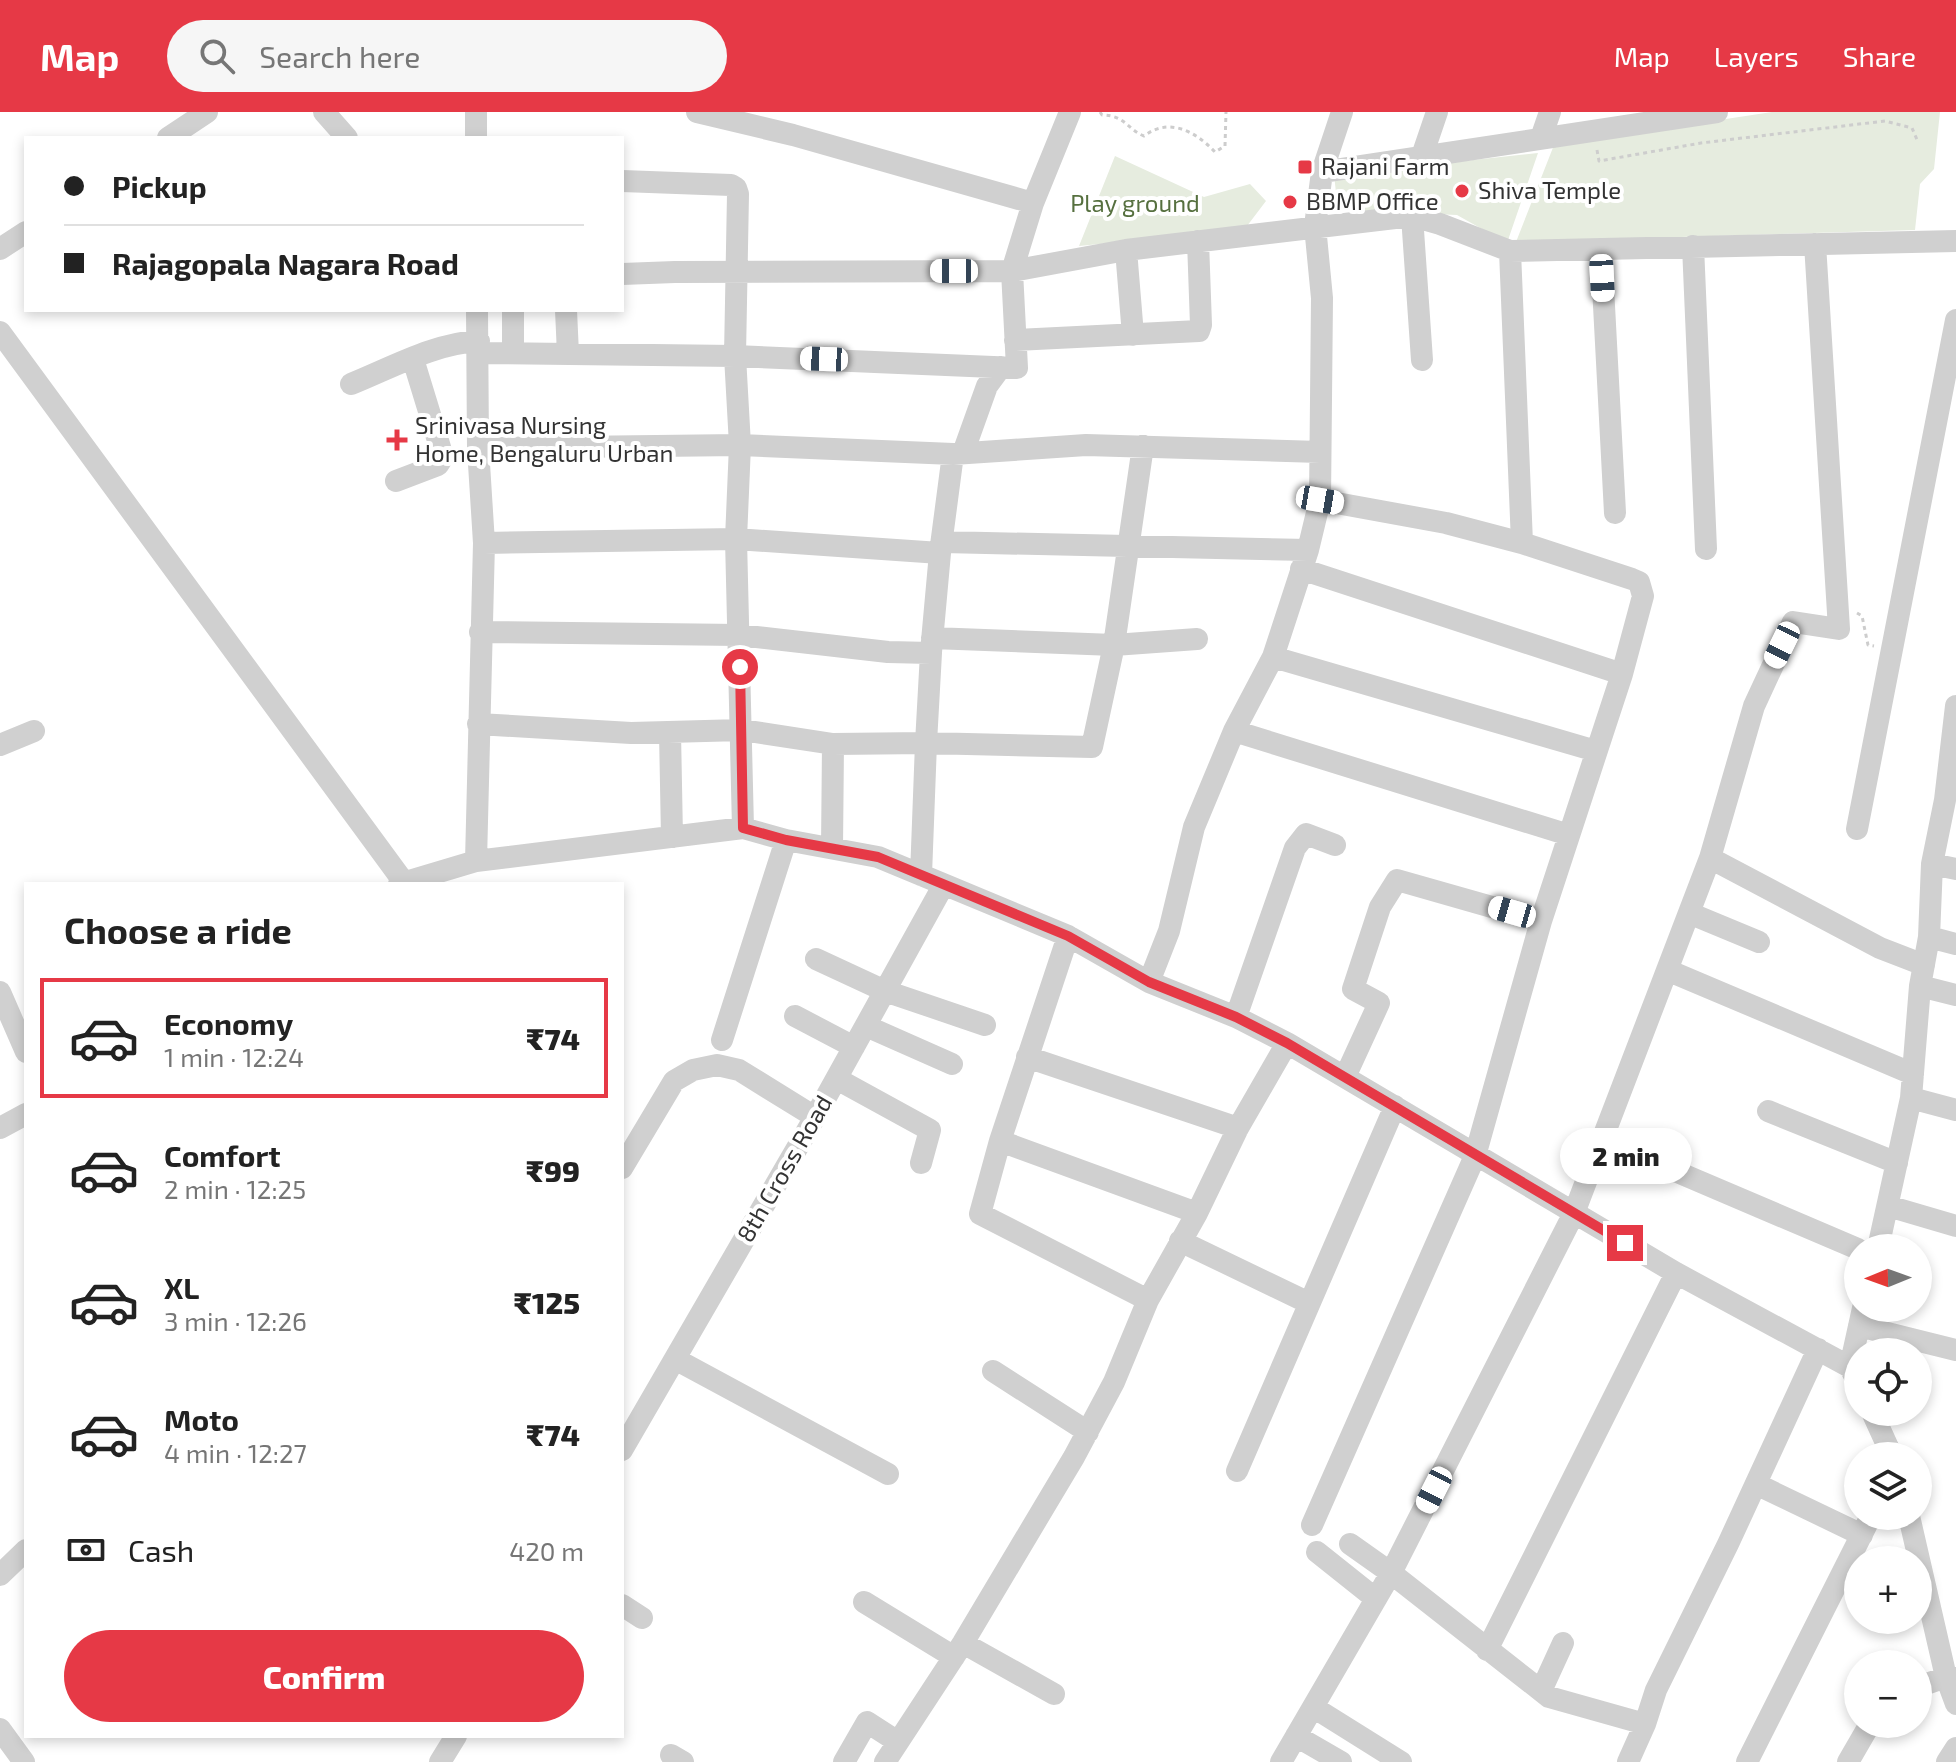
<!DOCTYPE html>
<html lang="en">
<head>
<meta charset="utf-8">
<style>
	:root { --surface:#fff; --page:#f6f6f6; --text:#222; --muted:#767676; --line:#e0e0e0; --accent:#e63946 }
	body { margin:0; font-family:"Exo 2",sans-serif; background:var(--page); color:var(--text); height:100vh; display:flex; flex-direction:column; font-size:30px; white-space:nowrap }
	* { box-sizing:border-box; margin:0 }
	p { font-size:26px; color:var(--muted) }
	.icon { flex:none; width:44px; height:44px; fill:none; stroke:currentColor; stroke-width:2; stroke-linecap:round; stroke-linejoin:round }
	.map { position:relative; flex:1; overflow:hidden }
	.details { position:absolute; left:24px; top:770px; width:600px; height:856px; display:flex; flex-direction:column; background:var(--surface); border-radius:0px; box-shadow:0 4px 12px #0003 }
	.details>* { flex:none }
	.guide { position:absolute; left:24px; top:24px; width:600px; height:176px; border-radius:0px; box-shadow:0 4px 12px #0003; display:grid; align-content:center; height:176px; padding:0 40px; background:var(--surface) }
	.needle { width:52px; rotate:269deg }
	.fabs { position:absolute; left:1844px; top:1122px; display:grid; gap:16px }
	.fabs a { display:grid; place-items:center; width:88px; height:88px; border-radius:50%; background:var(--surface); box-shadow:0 4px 12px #0003; font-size:40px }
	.end { position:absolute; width:36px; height:36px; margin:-18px; border:10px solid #e63946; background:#fff; box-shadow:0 0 0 4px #fff }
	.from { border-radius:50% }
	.bubble { position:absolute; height:56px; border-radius:28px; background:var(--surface); box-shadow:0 4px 12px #0003; font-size:26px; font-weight:800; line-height:56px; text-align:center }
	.car { position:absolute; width:24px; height:48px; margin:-24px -12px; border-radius:10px; box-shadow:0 0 6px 2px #0007; background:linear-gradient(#fff 24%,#345 0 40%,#fff 0 76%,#345 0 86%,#fff 0) }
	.guide b { display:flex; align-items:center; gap:28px; height:76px; font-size:30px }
	.guide b+b { border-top:2px solid var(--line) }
	.guide i { width:20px; height:20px; background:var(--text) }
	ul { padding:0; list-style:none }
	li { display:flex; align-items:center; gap:24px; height:120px; margin:0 16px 12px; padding:0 24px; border:4px solid transparent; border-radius:0px }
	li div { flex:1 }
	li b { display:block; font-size:30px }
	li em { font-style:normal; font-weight:800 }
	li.active { border-color:var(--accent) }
	li>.icon { width:72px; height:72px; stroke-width:1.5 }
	h2 { padding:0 40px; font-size:36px; line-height:96px }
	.pay { display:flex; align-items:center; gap:20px; height:88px; padding:0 40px; font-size:30px }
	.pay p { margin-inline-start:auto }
	.action { display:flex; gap:16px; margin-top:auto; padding:16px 40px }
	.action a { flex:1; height:92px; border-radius:48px; background:var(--accent); color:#fff; font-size:32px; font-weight:800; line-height:92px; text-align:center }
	header { display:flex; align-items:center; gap:48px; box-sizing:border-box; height:112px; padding:0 40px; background:var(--accent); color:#fff }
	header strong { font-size:38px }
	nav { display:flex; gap:44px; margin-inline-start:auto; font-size:28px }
	.search { width:560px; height:72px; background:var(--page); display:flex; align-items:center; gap:20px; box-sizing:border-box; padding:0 28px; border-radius:44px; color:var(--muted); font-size:30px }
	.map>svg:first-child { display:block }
</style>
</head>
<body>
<header>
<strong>Map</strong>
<div class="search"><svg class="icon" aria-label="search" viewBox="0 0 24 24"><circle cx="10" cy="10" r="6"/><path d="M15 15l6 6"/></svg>Search here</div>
<nav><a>Map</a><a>Layers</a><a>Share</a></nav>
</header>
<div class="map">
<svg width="1956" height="1650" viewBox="0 0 1956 1650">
	<rect width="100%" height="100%" fill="#fff"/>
	<path fill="#e6ecdf" d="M 1772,0 L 1940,0 L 1934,57 L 1920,72 L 1915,118 L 1516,130 L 1554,33 Z
		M 1538,41 L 1507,131 L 1457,103 L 1338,98 L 1334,63 Z
		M 1115,44 L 1204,85 L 1250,72 L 1266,89 L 1244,118 L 1079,134 Z"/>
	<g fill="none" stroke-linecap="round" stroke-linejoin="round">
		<path stroke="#cdcdcd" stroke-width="3" stroke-dasharray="4 4" stroke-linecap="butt" d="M 1100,0 L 1102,3 C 1125,3 1128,18 1144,24 C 1169,5 1195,19 1215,40 L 1225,34 L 1226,0
			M 1597,38 L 1599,49 L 1701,31 L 1885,9 L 1912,16 L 1918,30
			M 1857,501 L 1862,504 L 1868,533 L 1874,534"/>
		<path stroke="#d0d0d0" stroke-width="22" d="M 324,0 L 347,26
			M 697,0 L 793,23 L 1033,91
			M 168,26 L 207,0
			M 476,26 L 476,0
			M 1541,26 L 1550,0
			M 1422,44 L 1437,0
			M 1322,60 L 1717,0
			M 622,69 L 731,73 L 736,76 L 738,82 L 735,244 L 740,333 L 736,427 L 743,716
			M 1412,104 L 1422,248
			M 1693,134 L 1706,437
			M 0,137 L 26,120
			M 1601,137 L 1615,401
			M 1126,138 L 1133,223
			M 1510,139 L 1522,431
			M 622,162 L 675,160 L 1012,159 L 1126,138 L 1412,104 L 1440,112 L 1510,139 L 1956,129
			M 566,198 L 568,242
			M 0,220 L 403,769
			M 1015,228 L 1199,219 L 1201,213 L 1198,129
			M 479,241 L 735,244 L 1017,256 L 1012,159 L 1033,91 L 1070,0
			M 513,241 L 513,198
			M 351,272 C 391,256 435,231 479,229
			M 478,336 L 740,333 L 953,342 L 1086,333 L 1320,340
			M 963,341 L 987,274 L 1001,255
			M 396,369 L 438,353 L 443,345 L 413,247
			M 943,430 L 1308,438
			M 484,431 L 736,427 L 940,441 L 953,342
			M 1301,457 L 1622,562
			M 480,520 L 739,523 L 888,540 L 931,541 L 926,631 L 1092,635 L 1114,533 L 1143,334
			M 932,526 L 1114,533 L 1197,527
			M 931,540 L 940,441
			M 1273,545 L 1596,639
			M 478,612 L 631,621 L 742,618 L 833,632 L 926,631 L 921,763
			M 1234,619 L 1569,723
			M 670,620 L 672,725
			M 0,633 L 34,619
			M 1857,717 L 1956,208
			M 832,736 L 833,632
			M 1710,746 L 1880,836 L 1924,853
			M 476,749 L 484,431 L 478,336 L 477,198
			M 1932,752 L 1956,757
			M 399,772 L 476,749 L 743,716 L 786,728 L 878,745 L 1068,824 L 1149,870 L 1236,905 L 1287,931 L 1676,1161 L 1850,1255 L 1858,1271
			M 1689,801 L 1759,830
			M 1068,824 L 1000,1029 L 1197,1101
			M 1929,825 L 1956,832
			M 816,847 L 885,879 L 985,913
			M 1667,858 L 1913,962
			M 1149,870 L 1169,819 L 1194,715 L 1234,619 L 1273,545 L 1308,438 L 1320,388 L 1322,186 L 1315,114 L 1322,60 L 1342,0
			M 1920,874 L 1956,883
			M 0,880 L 26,940
			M 795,904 L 854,935
			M 1236,905 L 1295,736 L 1306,722 L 1335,733
			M 866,914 L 952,952
			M 722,928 L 786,728
			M 1027,945 L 1238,1016
			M 1345,965 L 1379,891 L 1353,877 L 1380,795 L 1397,768 L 1541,809
			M 837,967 L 930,1018 L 921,1051
			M 1911,986 L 1956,998
			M 1768,999 L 1897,1051
			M 0,1016 L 26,1002
			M 1000,1029 L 980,1102 L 1148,1188
			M 1628,1039 L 1858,1137
			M 622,1056 L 674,969 L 693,958 L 717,953 L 739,958 L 815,1005
			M 1888,1094 L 1956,1114
			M 1180,1129 L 1309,1191
			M 1878,1136 L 1911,986 L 1920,874 L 1929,825 L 1932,752 L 1945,688 L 1956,594
			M 1859,1214 L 1956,1238
			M 675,1247 L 888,1362
			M 1850,1255 L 1863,1196
			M 993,1259 L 1088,1320
			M 1872,1300 L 1892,1344
			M 622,1338 L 815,1005 L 943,774
			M 1237,1359 L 1395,994
			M 1756,1372 L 1862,1423
			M 1909,1404 L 1946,1565 L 1956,1592
			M 1312,1413 L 1475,1044 L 1541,809 L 1622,562 L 1643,484 L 1639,470 L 1632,467 L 1522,431 L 1446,411 L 1320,388
			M 1350,1432 L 1391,1461 L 1549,1585 L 1645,1612
			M 1317,1440 L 1376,1487
			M 0,1463 L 26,1438
			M 864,1490 L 954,1545
			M 622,1493 L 642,1506
			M 963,1531 L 1054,1582
			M 1487,1538 L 1676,1161
			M 1918,1575 L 1946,1565 L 1956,1566
			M 1541,1579 L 1563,1531
			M 1313,1595 L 1401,1650
			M 0,1617 L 24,1650
			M 1296,1624 L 1341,1650
			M 671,1643 L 683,1650
			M 440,1650 L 456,1624
			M 844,1650 L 867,1610 L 898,1630
			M 885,1650 L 963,1531 L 1074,1345 L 1114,1270 L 1148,1188 L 1197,1101 L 1238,1016 L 1287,931
			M 1281,1650 L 1391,1461 L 1574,1101 L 1710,746 L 1754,594 L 1793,510 L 1839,517 L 1815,132
			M 1628,1650 L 1645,1612 L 1656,1578 L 1728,1432 L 1818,1237
			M 1747,1650 L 1871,1404
			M 1848,1650 L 1870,1612
			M 1947,1650 L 1956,1636"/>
	</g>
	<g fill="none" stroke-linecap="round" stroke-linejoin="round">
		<path stroke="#e63946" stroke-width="10" d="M 740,555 L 743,716 L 786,728 L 878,745 L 1068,824 L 1149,870 L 1236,905 L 1287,931 L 1625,1131"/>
	</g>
	<g fill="#e63946" stroke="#fff" stroke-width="3">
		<rect x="1297" y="47" width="16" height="16" rx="4"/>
		<circle cx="1462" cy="79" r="8"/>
		<circle cx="1290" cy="90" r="8"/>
		<path d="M393 316h8v8h8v8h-8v8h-8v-8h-8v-8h8z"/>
	</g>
	<g text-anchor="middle" stroke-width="8" stroke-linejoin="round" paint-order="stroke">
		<g font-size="24" fill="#333" stroke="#fff" text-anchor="start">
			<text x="1321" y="63">Rajani Farm</text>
			<text x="1478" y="87">Shiva Temple</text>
			<text x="1306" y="98">BBMP Office</text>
			<text x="415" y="322">Srinivasa Nursing<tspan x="415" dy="28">Home, Bengaluru Urban</tspan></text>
		</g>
		<g font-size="24" fill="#56703f" stroke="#fff">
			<text x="1135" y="100">Play ground</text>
		</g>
		<g font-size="24" fill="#333" stroke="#fff">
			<text transform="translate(785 1057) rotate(-60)" y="8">8th Cross Road</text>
		</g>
	</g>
</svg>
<div class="fabs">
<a><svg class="needle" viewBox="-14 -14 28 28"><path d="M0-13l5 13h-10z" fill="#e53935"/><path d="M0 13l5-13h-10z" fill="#767676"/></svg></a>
<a><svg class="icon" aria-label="locate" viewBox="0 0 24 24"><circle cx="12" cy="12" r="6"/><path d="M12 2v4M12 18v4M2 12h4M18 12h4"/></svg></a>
<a><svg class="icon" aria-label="layers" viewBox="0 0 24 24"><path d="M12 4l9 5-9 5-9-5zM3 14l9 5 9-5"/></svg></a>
<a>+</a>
<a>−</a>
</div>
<i class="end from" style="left:740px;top:555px"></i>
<i class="end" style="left:1625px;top:1131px"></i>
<div class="bubble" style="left:1560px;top:1016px;width:132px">2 min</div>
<i class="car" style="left:954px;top:159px;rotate:270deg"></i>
<i class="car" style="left:1602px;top:166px;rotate:177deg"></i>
<i class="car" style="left:824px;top:247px;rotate:272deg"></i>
<i class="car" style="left:1320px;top:388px;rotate:100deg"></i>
<i class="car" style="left:1782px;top:533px;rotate:206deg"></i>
<i class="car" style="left:1512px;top:800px;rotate:286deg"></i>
<i class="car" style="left:1434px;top:1378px;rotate:207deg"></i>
<div class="guide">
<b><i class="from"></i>Pickup</b>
<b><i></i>Rajagopala Nagara Road</b>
</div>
<section class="details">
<h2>Choose a ride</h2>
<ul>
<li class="active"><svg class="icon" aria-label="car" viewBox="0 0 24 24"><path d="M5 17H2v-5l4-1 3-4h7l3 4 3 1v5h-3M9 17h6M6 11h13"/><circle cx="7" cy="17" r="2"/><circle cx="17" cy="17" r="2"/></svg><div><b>Economy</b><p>1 min · 12:24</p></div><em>₹74</em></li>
<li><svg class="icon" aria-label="car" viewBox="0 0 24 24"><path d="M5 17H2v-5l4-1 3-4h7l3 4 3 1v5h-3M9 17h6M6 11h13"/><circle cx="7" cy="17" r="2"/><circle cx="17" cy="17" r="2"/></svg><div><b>Comfort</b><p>2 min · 12:25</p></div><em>₹99</em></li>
<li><svg class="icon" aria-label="car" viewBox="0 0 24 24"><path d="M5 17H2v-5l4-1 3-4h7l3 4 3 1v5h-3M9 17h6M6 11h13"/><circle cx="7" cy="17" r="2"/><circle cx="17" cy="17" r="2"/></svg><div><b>XL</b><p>3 min · 12:26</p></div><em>₹125</em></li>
<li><svg class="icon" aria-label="car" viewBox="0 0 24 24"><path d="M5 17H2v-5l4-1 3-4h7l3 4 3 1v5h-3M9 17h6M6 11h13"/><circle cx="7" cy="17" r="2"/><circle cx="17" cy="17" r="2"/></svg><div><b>Moto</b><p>4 min · 12:27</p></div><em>₹74</em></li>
</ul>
<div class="pay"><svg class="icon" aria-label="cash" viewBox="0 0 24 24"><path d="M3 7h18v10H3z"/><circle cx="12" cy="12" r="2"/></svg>Cash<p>420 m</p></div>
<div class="action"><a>Confirm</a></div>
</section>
</div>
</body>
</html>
